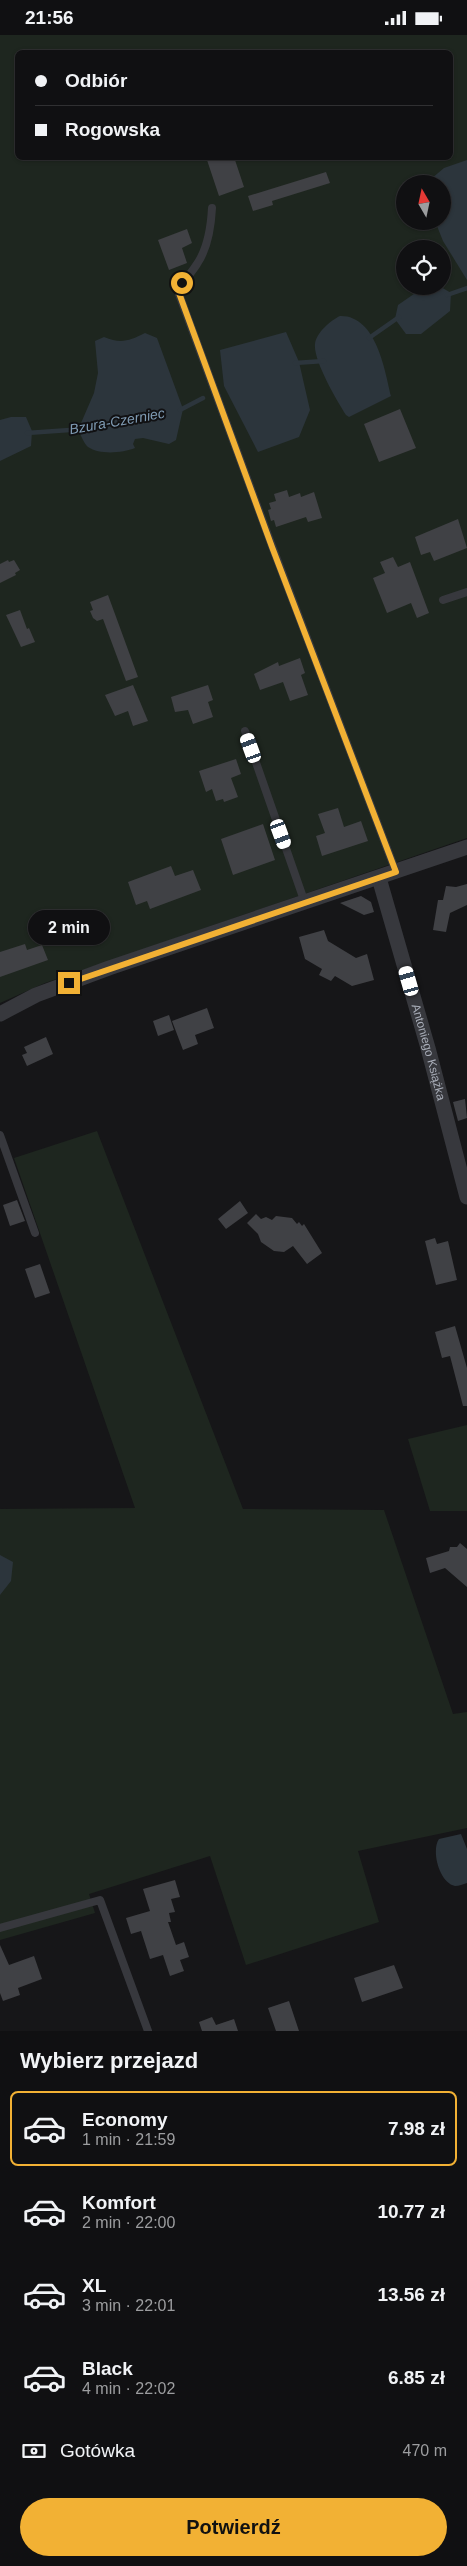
<!DOCTYPE html>
<html lang="pl">
<head>
<meta charset="utf-8">
<style>
	:root { --surface:#101012; --page:#19191b; --text:#f1f3f6; --muted:#9c9d9f; --line:#303032; --accent:#f2b134 }
	body { margin:0; font-family:Arial,sans-serif; background:var(--page); color:var(--text); height:100vh; display:flex; flex-direction:column; font-size:19px; white-space:nowrap }
	* { box-sizing:border-box; margin:0 }
	p { font-size:16px; color:var(--muted) }
	.icon { flex:none; width:28px; height:28px; fill:none; stroke:currentColor; stroke-width:2; stroke-linecap:round; stroke-linejoin:round }
	.map { position:relative; height:1996px; overflow:hidden }
	.panel { display:flex; flex-direction:column; background:var(--surface); flex:1 }
	.panel>* { flex:none }
	.top-card { position:absolute; left:15px; top:15px; width:438px; height:110px; border-radius:8px; box-shadow:0 1px 4px #0004,0 0 0 1px var(--line); display:grid; align-content:center; height:110px; padding:0 20px; background:var(--surface) }
	.needle { width:32px; rotate:351deg }
	.controls { position:absolute; left:396px; top:140px; display:grid; gap:10px }
	.controls a { display:grid; place-items:center; width:55px; height:55px; border-radius:50%; background:var(--surface); box-shadow:0 1px 4px #0004,0 0 0 1px var(--line); font-size:25px }
	.end { position:absolute; width:22px; height:22px; margin:-11px; border:6px solid #f2b134; background:#111; box-shadow:0 0 0 2px #111 }
	.from { border-radius:50% }
	.bubble { position:absolute; height:35px; border-radius:18px; background:var(--surface); box-shadow:0 1px 4px #0004,0 0 0 1px var(--line); font-size:16px; font-weight:800; line-height:35px; text-align:center }
	.car { position:absolute; width:15px; height:30px; margin:-15px -8px; border-radius:6px; box-shadow:0 0 4px 1px #0007; background:linear-gradient(#fff 24%,#345 0 40%,#fff 0 76%,#345 0 86%,#fff 0) }
	.top-card b { display:flex; align-items:center; gap:18px; height:48px; font-size:19px }
	.top-card b+b { border-top:1px solid var(--line) }
	.top-card i { width:12px; height:12px; background:var(--text) }
	ul { padding:0; list-style:none }
	li { display:flex; align-items:center; gap:15px; height:75px; margin:0 10px 8px; padding:0 10px; border:2px solid transparent; border-radius:8px }
	li div { flex:1 }
	li b { display:block; font-size:19px }
	li em { font-style:normal; font-weight:800 }
	li.selected { border-color:var(--accent) }
	li>.icon { width:45px; height:45px; stroke-width:1.5 }
	h2 { padding:0 20px; font-size:22px; line-height:60px }
	.pay { display:flex; align-items:center; gap:12px; height:55px; padding:0 20px; font-size:19px }
	.pay p { margin-inline-start:auto }
	.cta { display:flex; gap:10px; margin-top:auto; padding:10px 20px }
	.cta a { flex:1; height:58px; border-radius:30px; background:var(--accent); color:#111; font-size:20px; font-weight:800; line-height:58px; text-align:center }
	.status { display:flex; justify-content:space-between; align-items:center; height:35px; padding:0 25px; background:var(--surface); direction:ltr }
	.status svg { height:14px; fill:currentColor }
	.map>svg:first-child { display:block }
</style>
</head>
<body>
<div class="status"><b>21:56</b><svg viewBox="0 0 49 12"><path d="M0 12V9h3v3zM5 12V6h3v6zM10 12V3h3v9zM15 12V0h3v12zM26 1h20v11H26zM47 4h2v5h-2z"/></svg></div>
<div class="map">
<svg width="467" height="1996" viewBox="0 0 467 1996">
	<rect width="100%" height="100%" fill="#161618"/>
	<path fill="#1e261f" fill-rule="evenodd" d="M 0,0 L 467,0 L 467,803 L 45,948 L 0,968 ZM 18,18 L 450,18 L 450,122 L 18,122 ZM 405,149 L 442,149 L 442,186 L 405,186 ZM 405,214 L 442,214 L 442,251 L 405,251 Z
		M 97,1096 L 243,1474 L 384,1475 L 453,1679 L 467,1677 L 467,1793 L 358,1816 L 379,1887 L 246,1930 L 210,1821 L 89,1859 L 95,1878 L 0,1905 L 0,1474 L 135,1473 L 14,1123 Z
		M 467,1390 L 467,1476 L 430,1476 L 408,1404 Z"/>
	<path fill="#2c353c" d="M 467,125 L 467,245 L 443,206 L 435,186 L 442,186 L 442,149 L 425,149 L 444,133 Z
		M 424,252 L 441,252 L 451,258 L 450,276 L 421,299 L 406,299 L 395,284 L 398,270 Z
		M 340,281 C 376,280 385,335 391,361 L 349,382 L 346,380 C 337,366 313,325 315,309 C 316,298 331,285 340,281 Z
		M 286,297 L 299,327 L 310,375 L 299,402 L 258,417 L 224,351 L 220,315 Z
		M 145,298 L 157,303 L 183,374 L 176,405 L 169,409 L 143,403 L 135,404 L 133,409 L 135,413 C 122,418 100,420 88,412 C 84,409 81,400 78,395 L 94,358 L 98,338 L 95,306 L 104,302 C 121,309 129,306 145,298 Z
		M 11,382 L 26,382 L 32,396 L 31,411 L 0,426 L 0,385 Z
		M 0,1520 L 13,1527 L 11,1546 L 0,1560 Z
		M 461,1799 L 467,1814 L 467,1848 C 463,1849 459,1851 455,1851 C 439,1848 431,1815 439,1804 Z"/>
	<g fill="none" stroke-linecap="round" stroke-linejoin="round">
		<path stroke="#2c353c" stroke-width="4.5" d="M 447,260 L 467,253
			M 369,303 L 399,282
			M 295,328 L 324,326
			M 180,375 L 203,363
			M 27,398 L 84,394"/>
	</g>
	<path fill="#404145" d="M 206,122 L 234,122 L 244,152 L 219,161 Z
		M 326,137 L 330,148 L 272,166 L 273,170 L 253,176 L 248,161 Z
		M 187,194 L 192,208 L 182,213 L 187,228 L 169,235 L 158,205 Z
		M 400,374 L 416,413 L 379,427 L 364,389 Z
		M 287,455 L 289,462 L 300,458 L 301,462 L 314,457 L 322,483 L 308,487 L 306,482 L 276,492 L 274,485 L 271,486 L 268,475 L 271,474 L 269,468 L 276,466 L 274,459 Z
		M 458,484 L 467,513 L 434,526 L 430,517 L 421,520 L 415,502 Z
		M 393,522 L 398,532 L 410,527 L 429,578 L 417,583 L 411,568 L 387,578 L 373,543 L 385,538 L 380,527 Z
		M 8,525 L 9,527 L 14,525 L 20,535 L 15,538 L 16,540 L 0,548 L 0,529 Z
		M 108,560 L 138,642 L 126,646 L 103,584 L 97,586 L 93,583 L 90,576 L 93,575 L 90,567 Z
		M 20,575 L 27,594 L 29,593 L 35,607 L 21,612 L 6,580 Z
		M 300,623 L 305,638 L 301,640 L 308,660 L 290,666 L 283,647 L 260,655 L 254,639 L 278,627 L 279,631 Z
		M 133,650 L 148,686 L 133,691 L 128,676 L 115,681 L 105,660 Z
		M 208,650 L 213,665 L 208,667 L 213,682 L 193,689 L 188,675 L 175,677 L 171,662 Z
		M 236,724 L 241,739 L 231,743 L 238,762 L 224,767 L 223,764 L 216,766 L 212,754 L 206,757 L 199,736 Z
		M 338,773 L 344,792 L 361,786 L 368,806 L 322,821 L 316,801 L 325,798 L 318,779 Z
		M 263,789 L 275,825 L 233,840 L 221,804 Z
		M 171,831 L 175,841 L 193,835 L 201,855 L 150,874 L 147,866 L 136,870 L 128,847 Z
		M 467,849 L 467,870 L 450,878 L 446,897 L 433,895 L 438,865 L 443,865 L 446,851 L 456,852 Z
		M 361,861 L 371,867 L 374,877 L 364,880 L 340,868 Z
		M 324,895 L 328,906 L 356,923 L 367,919 L 374,945 L 352,951 L 335,941 L 331,946 L 319,940 L 322,934 L 305,924 L 299,902 Z
		M 25,909 L 27,915 L 42,910 L 48,925 L 0,942 L 0,917 Z
		M 207,973 L 214,993 L 195,1000 L 198,1009 L 183,1015 L 172,986 Z
		M 169,980 L 174,995 L 158,1001 L 153,986 Z
		M 46,1002 L 53,1019 L 27,1031 L 22,1020 L 27,1018 L 24,1012 Z
		M 465,1064 L 467,1083 L 458,1086 L 453,1067 Z
		M 17,1165 L 25,1186 L 10,1191 L 3,1170 Z
		M 240,1166 L 248,1178 L 226,1194 L 218,1184 Z
		M 256,1179 L 261,1184 L 266,1182 L 272,1185 L 276,1181 L 292,1183 L 297,1189 L 299,1187 L 302,1191 L 304,1189 L 322,1218 L 307,1229 L 293,1211 L 284,1217 L 274,1216 L 261,1207 L 258,1199 L 247,1188 Z
		M 435,1203 L 437,1209 L 448,1206 L 457,1245 L 436,1250 L 425,1206 Z
		M 40,1229 L 50,1258 L 35,1263 L 25,1234 Z
		M 455,1291 L 467,1333 L 467,1371 L 463,1371 L 450,1321 L 442,1323 L 435,1297 Z
		M 460,1508 L 467,1514 L 467,1552 L 445,1533 L 430,1538 L 426,1523 L 449,1516 L 450,1512 L 457,1512 Z
		M 175,1845 L 180,1862 L 171,1864 L 175,1877 L 169,1878 L 171,1887 L 168,1887 L 176,1910 L 184,1907 L 189,1922 L 180,1925 L 184,1936 L 170,1941 L 163,1920 L 150,1924 L 141,1896 L 131,1899 L 126,1883 L 150,1876 L 143,1854 Z
		M 0,1910 L 9,1930 L 34,1921 L 42,1944 L 18,1953 L 20,1960 L 3,1966 L 0,1958 Z
		M 394,1930 L 403,1953 L 362,1967 L 354,1943 Z
		M 289,1966 L 299,1996 L 276,1996 L 268,1973 Z
		M 212,1982 L 216,1990 L 234,1984 L 238,1996 L 202,1996 L 199,1987 Z"/>
	<g fill="none" stroke-linecap="round" stroke-linejoin="round">
		<path stroke="#37383d" stroke-width="8" d="M 212,173 C 211,192 208,213 197,229 C 190,240 183,246 179,259 L 272,511 L 396,837
			M 443,565 L 467,557
			M 245,696 L 305,868
			M 0,1100 L 35,1198
			M 0,1893 L 100,1865 L 148,1996"/>
		<g stroke="#37383d" stroke-width="15">
			<path id="s1" d="M 379,843 L 428,1013 L 467,1162"/>
			<path d="M 0,979 L 36,960 L 109,933 L 467,812"/>
		</g>
	</g>
	<g fill="none" stroke-linecap="round" stroke-linejoin="round">
		<path stroke="#f2b134" stroke-width="6" d="M 69,948 L 396,837 L 272,512 L 179,258 L 182,248"/>
	</g>
	<g text-anchor="middle" stroke-width="4" stroke-linejoin="round" paint-order="stroke">
		<g font-size="12" fill="#a8adb8" stroke="#111113">
			<text dy="4" stroke="none"><textPath href="#s1" startOffset="181">Antoniego Książka</textPath></text>
		</g>
		<g font-size="14" font-style="italic" fill="#7f9bb3" stroke="#111113">
			<text transform="translate(117 386) rotate(-10)" y="5">Bzura-Czerniec</text>
		</g>
	</g>
</svg>
<div class="controls">
<a><svg class="needle" viewBox="-14 -14 28 28"><path d="M0-13l5 13h-10z" fill="#e53935"/><path d="M0 13l5-13h-10z" fill="#9c9d9f"/></svg></a>
<a><svg class="icon" aria-label="locate" viewBox="0 0 24 24"><circle cx="12" cy="12" r="6"/><path d="M12 2v4M12 18v4M2 12h4M18 12h4"/></svg></a>
</div>
<i class="end from" style="left:182px;top:248px"></i>
<i class="end" style="left:69px;top:948px"></i>
<div class="bubble" style="left:28px;top:875px;width:82px">2 min</div>
<i class="car" style="left:251px;top:713px;rotate:340deg"></i>
<i class="car" style="left:281px;top:799px;rotate:160deg"></i>
<i class="car" style="left:409px;top:946px;rotate:344deg"></i>
<div class="top-card">
<b><i class="from"></i>Odbiór</b>
<b><i></i>Rogowska</b>
</div>
</div>
<section class="panel">
<h2>Wybierz przejazd</h2>
<ul>
<li class="selected"><svg class="icon" aria-label="car" viewBox="0 0 24 24"><path d="M5 17H2v-5l4-1 3-4h7l3 4 3 1v5h-3M9 17h6M6 11h13"/><circle cx="7" cy="17" r="2"/><circle cx="17" cy="17" r="2"/></svg><div><b>Economy</b><p>1 min · 21:59</p></div><em>7.98 zł</em></li>
<li><svg class="icon" aria-label="car" viewBox="0 0 24 24"><path d="M5 17H2v-5l4-1 3-4h7l3 4 3 1v5h-3M9 17h6M6 11h13"/><circle cx="7" cy="17" r="2"/><circle cx="17" cy="17" r="2"/></svg><div><b>Komfort</b><p>2 min · 22:00</p></div><em>10.77 zł</em></li>
<li><svg class="icon" aria-label="car" viewBox="0 0 24 24"><path d="M5 17H2v-5l4-1 3-4h7l3 4 3 1v5h-3M9 17h6M6 11h13"/><circle cx="7" cy="17" r="2"/><circle cx="17" cy="17" r="2"/></svg><div><b>XL</b><p>3 min · 22:01</p></div><em>13.56 zł</em></li>
<li><svg class="icon" aria-label="car" viewBox="0 0 24 24"><path d="M5 17H2v-5l4-1 3-4h7l3 4 3 1v5h-3M9 17h6M6 11h13"/><circle cx="7" cy="17" r="2"/><circle cx="17" cy="17" r="2"/></svg><div><b>Black</b><p>4 min · 22:02</p></div><em>6.85 zł</em></li>
</ul>
<div class="pay"><svg class="icon" aria-label="cash" viewBox="0 0 24 24"><path d="M3 7h18v10H3z"/><circle cx="12" cy="12" r="2"/></svg>Gotówka<p>470 m</p></div>
<div class="cta"><a>Potwierdź</a></div>
</section>
</body>
</html>
